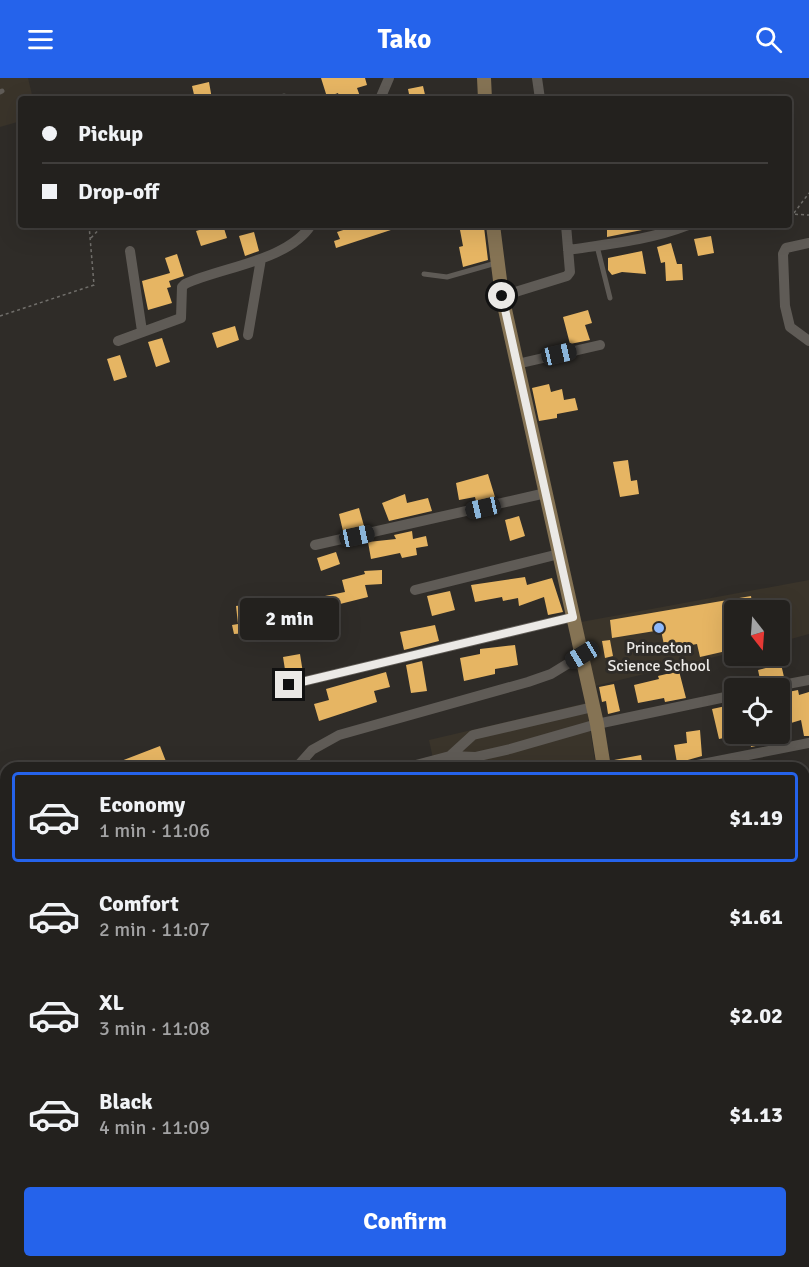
<!DOCTYPE html>
<html lang="en">
<head>
<meta charset="utf-8">
<style>
	:root { --surface:#23211e; --page:#2b2927; --text:#f1f3f6; --muted:#a3a3a4; --line:#403e3c; --accent:#2563eb }
	body { margin:0; font-family:Signika,sans-serif; background:var(--page); color:var(--text); height:100vh; display:flex; flex-direction:column; font-size:22px; white-space:nowrap }
	* { box-sizing:border-box; margin:0 }
	p { font-size:20px; color:var(--muted) }
	.icon { flex:none; width:33px; height:33px; fill:none; stroke:currentColor; stroke-width:2; stroke-linecap:round; stroke-linejoin:round }
	.map { position:relative; flex:1; overflow:hidden }
	.details { position:absolute; left:0px; top:684px; width:810px; height:506px; display:flex; flex-direction:column; background:var(--surface); border-radius:18px 18px 0 0; box-shadow:0 6px 24px #0002,0 0 0 2px var(--line) }
	.details>* { flex:none }
	.top-card { position:absolute; left:18px; top:18px; width:774px; height:132px; border-radius:6px; box-shadow:0 6px 24px #0002,0 0 0 2px var(--line); display:grid; align-content:center; height:132px; padding:0 24px; background:var(--surface) }
	.needle { width:39px; rotate:163deg }
	.fabs { position:absolute; left:724px; top:522px; display:grid; gap:12px }
	.fabs a { display:grid; place-items:center; width:66px; height:66px; border-radius:6px; background:var(--surface); box-shadow:0 6px 24px #0002,0 0 0 2px var(--line); font-size:30px }
	.end { position:absolute; width:27px; height:27px; margin:-14px; border:8px solid #ebe9e6; background:#111; box-shadow:0 0 0 3px #111 }
	.from { border-radius:50% }
	.bubble { position:absolute; height:42px; border-radius:6px; background:var(--surface); box-shadow:0 6px 24px #0002,0 0 0 2px var(--line); font-size:20px; font-weight:700; line-height:42px; text-align:center }
	.car { position:absolute; width:18px; height:36px; margin:-18px -9px; border-radius:8px; box-shadow:0 0 4px 2px #0007; background:linear-gradient(#222 24%,#8ab4d8 0 40%,#222 0 76%,#8ab4d8 0 86%,#222 0) }
	.top-card b { display:flex; align-items:center; gap:21px; height:57px; font-size:22px }
	.top-card b+b { border-top:2px solid var(--line) }
	.top-card i { width:15px; height:15px; background:var(--text) }
	ul { padding:10px 0 0; list-style:none }
	li { display:flex; align-items:center; gap:18px; height:90px; margin:0 12px 9px; padding:0 12px; border:3px solid transparent; border-radius:6px }
	li div { flex:1 }
	li b { display:block; font-size:22px }
	li em { font-style:normal; font-weight:700 }
	li.on { border-color:var(--accent) }
	li>.icon { width:54px; height:54px; stroke-width:1.5 }
	.action { display:flex; gap:12px; margin-top:auto; padding:12px 24px }
	.action a { flex:1; height:69px; border-radius:6px; background:var(--accent); color:#fff; font-size:24px; font-weight:700; line-height:69px; text-align:center }
	header { display:flex; justify-content:space-between; align-items:center; height:78px; padding:0 24px; background:var(--accent); color:#fff; font-size:27px; font-weight:700 }
	.map>svg:first-child { display:block }
</style>
</head>
<body>
<header><svg class="icon" aria-label="menu" viewBox="0 0 24 24"><path d="M4 6h16M4 12h16M4 18h16"/></svg>Tako<svg class="icon" aria-label="search" viewBox="0 0 24 24"><circle cx="10" cy="10" r="6"/><path d="M15 15l6 6"/></svg></header>
<div class="map">
<svg width="809" height="1189" viewBox="0 0 809 1189">
	<rect width="100%" height="100%" fill="#2f2c28"/>
	<path fill="#3a342a" d="M 0,0 L 28,0 L 33,21 L 21,21 L 21,43 L 0,49 Z
		M 809,502 L 809,556 L 780,564 L 780,532 L 735,532 L 735,574 L 595,608 L 581,544 Z
		M 586,625 L 595,683 L 567,690 L 435,690 L 429,662 Z"/>
	<path fill="#e6b563" d="M 321,0 L 365,0 L 367,7 L 357,10 L 361,21 L 340,21 L 338,15 L 327,19 Z
		M 209,4 L 212,21 L 195,21 L 192,8 Z
		M 423,8 L 426,21 L 410,21 L 408,11 Z
		M 216,147 L 223,147 L 227,160 L 201,168 L 196,153 Z
		M 359,147 L 400,147 L 400,149 L 336,170 L 334,163 L 340,161 L 337,154 Z
		M 607,147 L 657,147 L 657,149 L 607,159 Z
		M 484,149 L 488,182 L 463,189 L 459,169 L 463,168 L 460,152 Z
		M 254,154 L 259,173 L 245,178 L 239,158 Z
		M 711,158 L 714,175 L 698,178 L 694,161 Z
		M 671,165 L 677,186 L 682,186 L 683,202 L 666,203 L 665,184 L 661,185 L 657,169 Z
		M 642,173 L 646,196 L 622,194 L 612,197 L 608,192 L 608,180 Z
		M 177,176 L 184,198 L 169,203 L 171,209 L 167,210 L 172,225 L 148,232 L 142,203 L 170,195 L 165,180 Z
		M 588,232 L 592,245 L 585,247 L 590,262 L 570,266 L 563,239 Z
		M 235,248 L 239,262 L 217,270 L 212,255 Z
		M 162,260 L 170,284 L 156,289 L 148,264 Z
		M 120,277 L 127,299 L 114,303 L 107,281 Z
		M 549,306 L 551,314 L 562,311 L 564,322 L 575,320 L 578,332 L 557,336 L 557,340 L 539,343 L 532,310 Z
		M 628,382 L 631,403 L 637,402 L 639,416 L 620,419 L 613,384 Z
		M 488,396 L 495,419 L 476,423 L 475,419 L 459,422 L 456,405 Z
		M 405,416 L 407,425 L 428,420 L 432,433 L 389,443 L 382,425 Z
		M 359,430 L 364,448 L 343,453 L 339,436 Z
		M 519,438 L 525,458 L 510,463 L 505,442 Z
		M 412,453 L 413,461 L 426,458 L 428,468 L 416,470 L 417,477 L 402,480 L 400,475 L 371,481 L 368,464 L 396,461 L 394,457 Z
		M 336,474 L 340,486 L 321,493 L 317,480 Z
		M 382,492 L 382,506 L 365,507 L 368,519 L 340,526 L 341,533 L 329,536 L 325,518 L 345,514 L 342,502 L 365,496 L 364,493 Z
		M 525,499 L 527,507 L 552,500 L 563,534 L 548,537 L 544,519 L 519,528 L 518,520 L 503,523 L 502,519 L 475,524 L 471,507 Z
		M 450,513 L 455,532 L 432,538 L 427,518 Z
		M 751,518 L 753,532 L 735,532 L 735,571 L 700,579 L 697,566 L 665,572 L 661,552 L 612,560 L 610,542 Z
		M 251,526 L 253,539 L 246,540 L 248,555 L 234,556 L 232,547 L 238,546 L 236,528 Z
		M 435,547 L 439,563 L 404,572 L 400,554 Z
		M 610,562 L 613,578 L 605,580 L 602,563 Z
		M 515,567 L 518,587 L 495,591 L 495,596 L 464,603 L 460,580 L 480,576 L 480,571 Z
		M 300,576 L 303,595 L 286,598 L 283,579 Z
		M 422,583 L 427,613 L 411,615 L 406,587 Z
		M 781,586 L 784,599 L 761,606 L 758,592 Z
		M 679,593 L 686,620 L 665,624 L 664,620 L 638,625 L 634,607 L 659,601 L 658,598 Z
		M 386,594 L 390,609 L 374,613 L 377,624 L 319,643 L 314,626 L 329,622 L 326,611 Z
		M 614,606 L 620,633 L 608,636 L 606,623 L 602,624 L 599,609 Z
		M 798,612 L 799,617 L 809,614 L 809,658 L 804,658 L 801,642 L 791,645 L 785,626 L 783,615 Z
		M 726,628 L 733,658 L 719,661 L 712,631 Z
		M 700,652 L 702,678 L 677,685 L 674,667 L 687,665 L 686,654 Z
		M 749,656 L 774,656 L 775,664 L 751,669 Z
		M 160,668 L 167,686 L 157,690 L 123,690 L 121,683 Z
		M 641,677 L 643,690 L 616,690 L 614,682 Z"/>
	<g fill="none" stroke-linecap="round" stroke-linejoin="round">
		<path stroke="#716f6b" stroke-width="1.5" stroke-dasharray="3 3" stroke-linecap="butt" d="M 794,135 L 809,115
			M 789,136 L 809,137
			M 91,160 L 103,147
			M 0,238 L 94,207 L 89,147"/>
		<path stroke="#5f5b56" stroke-width="5" d="M 0,14 L 2,13
			M 279,21 L 284,18 L 289,21
			M 597,168 L 610,220
			M 424,196 L 447,199 L 496,185
			M 0,928 L 6,926"/>
		<path stroke="#5f5b56" stroke-width="10" d="M 537,0 L 540,21
			M 380,21 L 389,0
			M 809,165 L 786,170 L 783,176 L 785,228 L 790,249 L 809,263
			M 568,172 C 608,166 650,162 688,147
			M 130,173 L 142,253
			M 502,218 L 567,198 L 570,194 L 566,147
			M 248,257 L 261,181
			M 118,263 L 181,240 L 182,209 L 185,206 C 221,189 288,183 311,147
			M 517,286 L 600,267
			M 315,467 L 546,415
			M 415,512 L 559,476
			M 289,607 L 573,539
			M 767,610 L 809,602
			M 450,678 L 473,657 L 593,629
			M 412,688 L 450,678 L 475,679 L 510,671 L 597,646 L 735,617
			M 296,690 L 312,672 L 339,657 L 528,604 L 551,596 L 582,577
			M 682,690 L 809,665
			M 804,727 L 809,726
			M 804,830 L 809,829
			M 804,925 L 809,930
			M 804,1005 L 809,1003
			M 804,1040 L 809,1038
			M 804,1061 L 809,1081"/>
		<path stroke="#857354" stroke-width="14" d="M 484,0 L 485,21
			M 493,147 L 502,218 L 597,646 L 604,690
			M 620,1184 L 621,1189"/>
	</g>
	<g fill="none" stroke-linecap="round" stroke-linejoin="round">
		<path stroke="#ebe9e6" stroke-width="8" d="M 289,607 L 573,539 L 502,218"/>
	</g>
	<circle fill="#8eb9fc" stroke="#2f2c28" stroke-width="2" cx="659" cy="550" r="6"/>
	<g text-anchor="middle" stroke-width="6" stroke-linejoin="round" paint-order="stroke">
		<g font-size="16" fill="#ebe9e6" stroke="#2f2c28">
			<text x="659" y="575">Princeton<tspan x="659" dy="18">Science School</tspan></text>
		</g>
	</g>
</svg>
<div class="fabs">
<a><svg class="needle" viewBox="-14 -14 28 28"><path d="M0-13l5 13h-10z" fill="#e53935"/><path d="M0 13l5-13h-10z" fill="#a3a3a4"/></svg></a>
<a><svg class="icon" aria-label="locate" viewBox="0 0 24 24"><circle cx="12" cy="12" r="6"/><path d="M12 2v4M12 18v4M2 12h4M18 12h4"/></svg></a>
</div>
<i class="end from" style="left:502px;top:218px"></i>
<i class="end" style="left:289px;top:607px"></i>
<div class="bubble" style="left:240px;top:520px;width:99px">2 min</div>
<i class="car" style="left:559px;top:276px;rotate:77deg"></i>
<i class="car" style="left:483px;top:430px;rotate:257deg"></i>
<i class="car" style="left:357px;top:458px;rotate:78deg"></i>
<i class="car" style="left:582px;top:577px;rotate:239deg"></i>
<div class="top-card">
<b><i class="from"></i>Pickup</b>
<b><i></i>Drop-off</b>
</div>
<section class="details">
<ul>
<li class="on"><svg class="icon" aria-label="car" viewBox="0 0 24 24"><path d="M5 17H2v-5l4-1 3-4h7l3 4 3 1v5h-3M9 17h6M6 11h13"/><circle cx="7" cy="17" r="2"/><circle cx="17" cy="17" r="2"/></svg><div><b>Economy</b><p>1 min · 11:06</p></div><em>$1.19</em></li>
<li><svg class="icon" aria-label="car" viewBox="0 0 24 24"><path d="M5 17H2v-5l4-1 3-4h7l3 4 3 1v5h-3M9 17h6M6 11h13"/><circle cx="7" cy="17" r="2"/><circle cx="17" cy="17" r="2"/></svg><div><b>Comfort</b><p>2 min · 11:07</p></div><em>$1.61</em></li>
<li><svg class="icon" aria-label="car" viewBox="0 0 24 24"><path d="M5 17H2v-5l4-1 3-4h7l3 4 3 1v5h-3M9 17h6M6 11h13"/><circle cx="7" cy="17" r="2"/><circle cx="17" cy="17" r="2"/></svg><div><b>XL</b><p>3 min · 11:08</p></div><em>$2.02</em></li>
<li><svg class="icon" aria-label="car" viewBox="0 0 24 24"><path d="M5 17H2v-5l4-1 3-4h7l3 4 3 1v5h-3M9 17h6M6 11h13"/><circle cx="7" cy="17" r="2"/><circle cx="17" cy="17" r="2"/></svg><div><b>Black</b><p>4 min · 11:09</p></div><em>$1.13</em></li>
</ul>
<div class="action"><a>Confirm</a></div>
</section>
</div>
</body>
</html>
